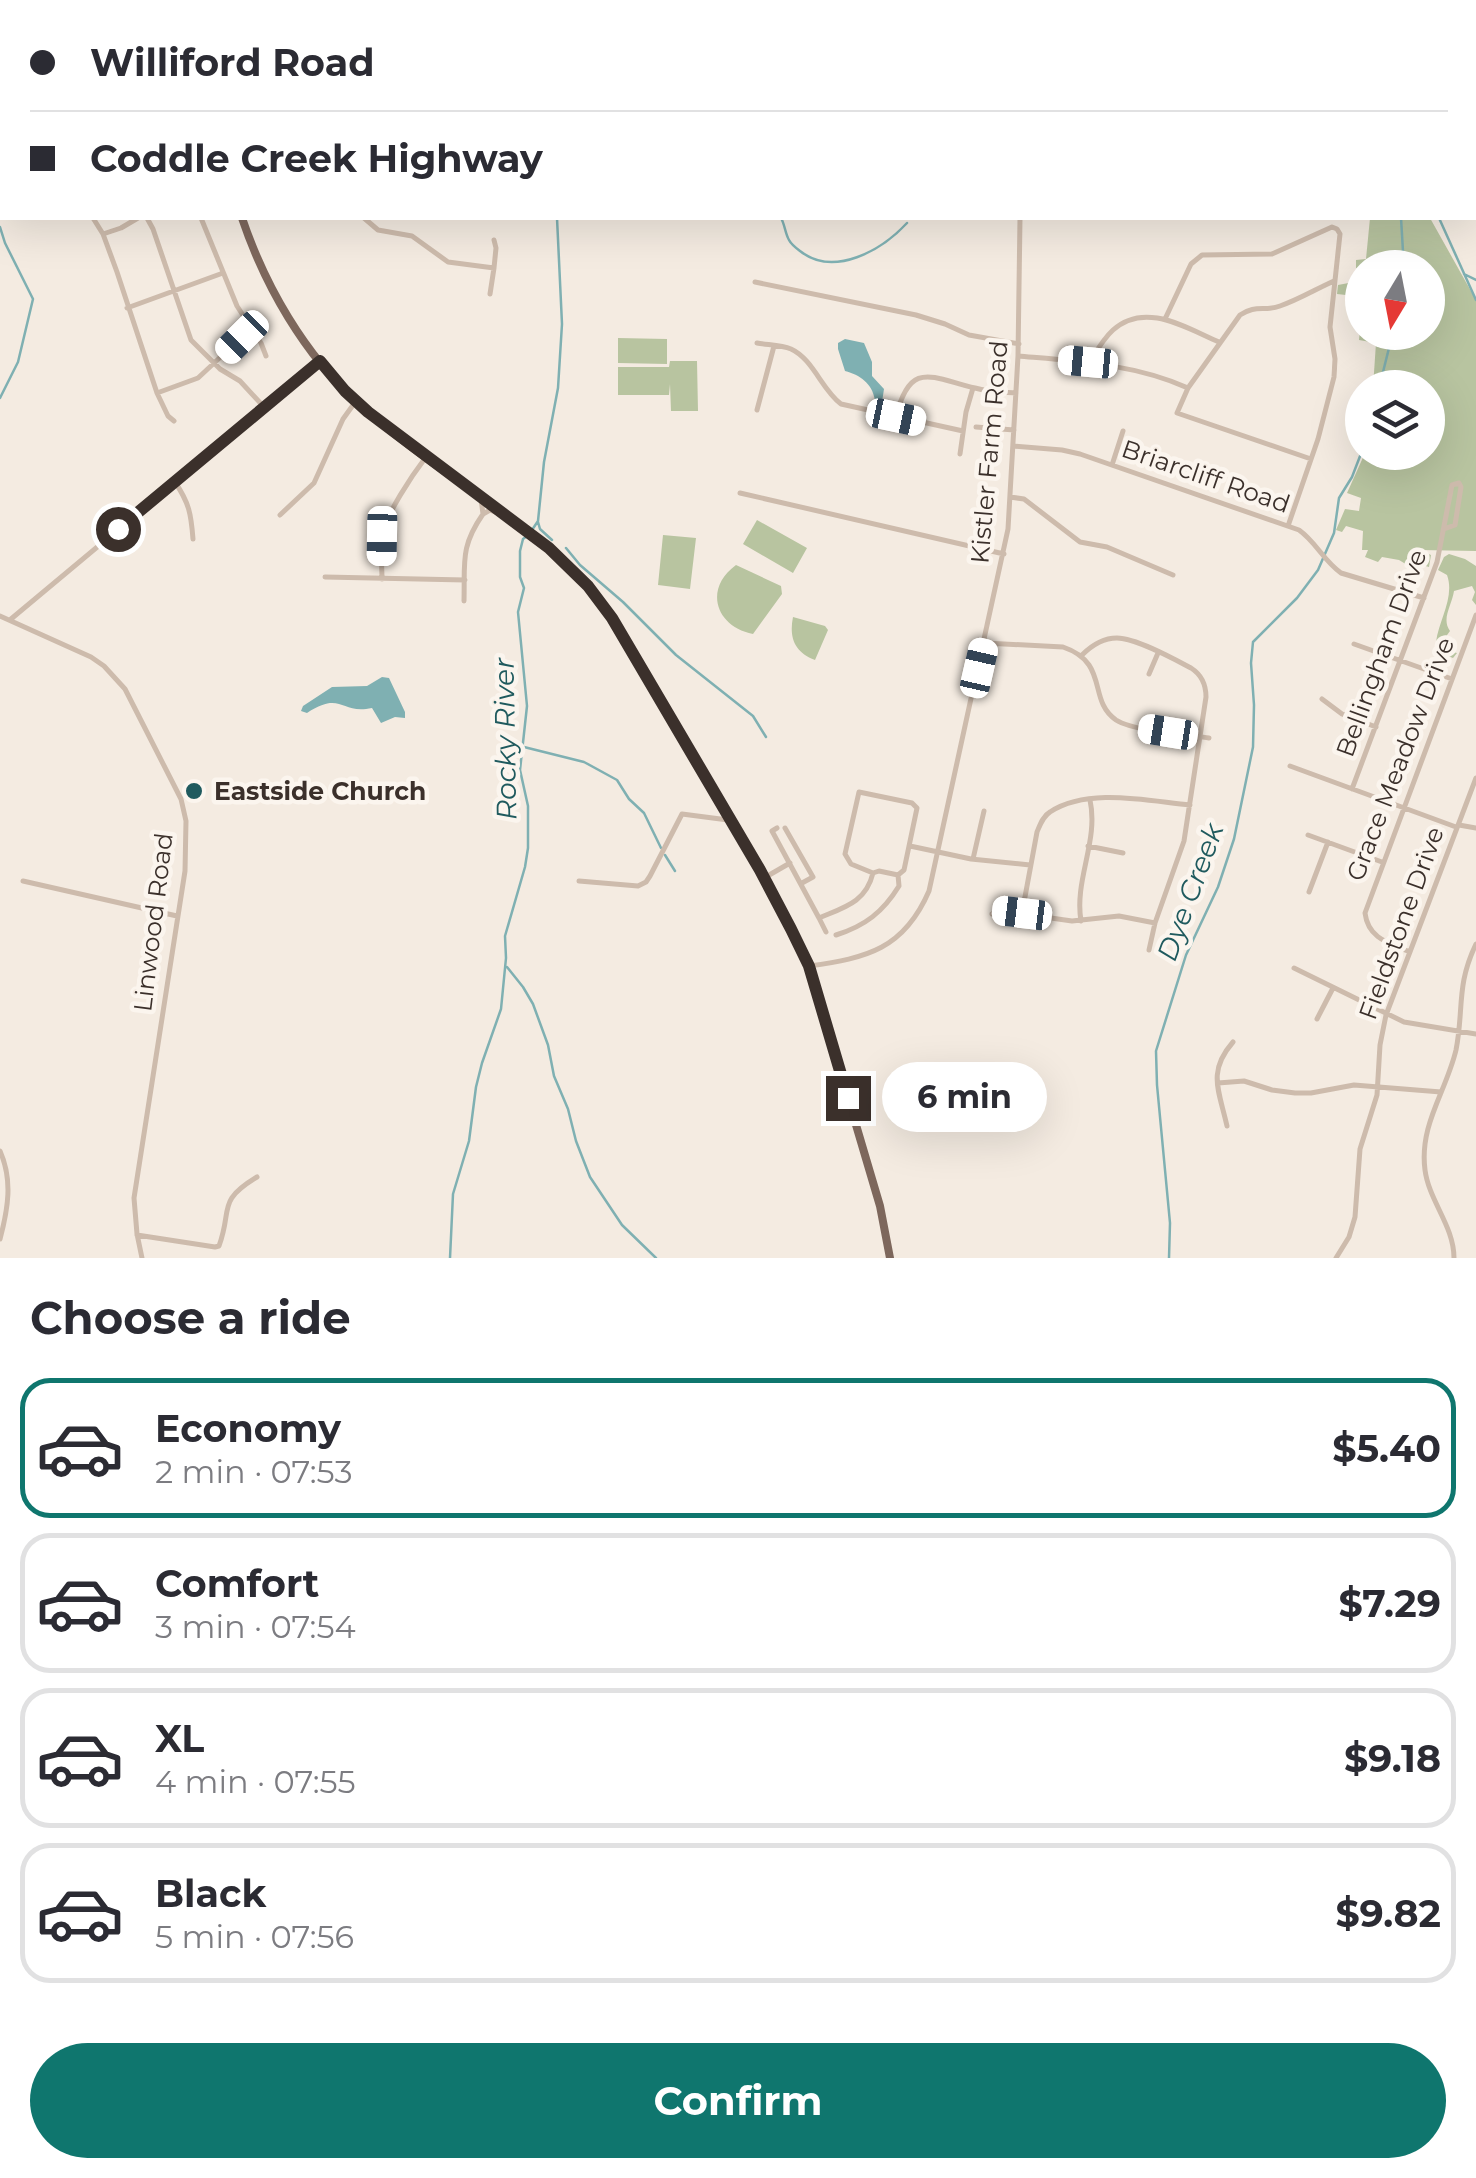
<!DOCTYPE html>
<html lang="en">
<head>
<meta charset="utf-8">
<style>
	:root { --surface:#fff; --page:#f7f7f7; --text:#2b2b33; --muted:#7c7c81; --line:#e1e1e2; --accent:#0f766e }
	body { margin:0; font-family:Montserrat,sans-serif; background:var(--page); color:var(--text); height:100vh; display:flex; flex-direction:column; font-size:38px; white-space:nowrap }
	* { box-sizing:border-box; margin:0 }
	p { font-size:32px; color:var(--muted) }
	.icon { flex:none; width:55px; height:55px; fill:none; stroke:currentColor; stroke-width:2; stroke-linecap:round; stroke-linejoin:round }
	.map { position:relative; height:1258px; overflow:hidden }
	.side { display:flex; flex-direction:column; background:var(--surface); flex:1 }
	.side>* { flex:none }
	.hud { position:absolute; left:0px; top:0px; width:1478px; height:220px; box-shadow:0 10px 40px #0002; display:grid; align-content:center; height:220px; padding:0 30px; background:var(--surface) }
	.needle { width:65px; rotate:190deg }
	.controls { position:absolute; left:1345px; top:250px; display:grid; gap:20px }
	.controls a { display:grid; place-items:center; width:100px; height:100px; border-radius:50%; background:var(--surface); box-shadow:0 10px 40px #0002; font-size:50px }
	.end { position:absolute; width:45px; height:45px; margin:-22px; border:12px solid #3b302b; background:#fff; box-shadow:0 0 0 5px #fff }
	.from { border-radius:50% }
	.bubble { position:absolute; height:70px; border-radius:35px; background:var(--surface); box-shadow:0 10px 40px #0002; font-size:32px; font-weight:700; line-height:70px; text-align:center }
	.car { position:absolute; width:30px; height:60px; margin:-30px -15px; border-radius:12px; box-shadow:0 0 8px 2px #0007; background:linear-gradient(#fff 24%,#345 0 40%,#fff 0 76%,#345 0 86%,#fff 0) }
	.hud b { display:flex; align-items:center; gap:35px; height:95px; font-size:38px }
	.hud b+b { border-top:2px solid var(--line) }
	.hud i { width:25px; height:25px; background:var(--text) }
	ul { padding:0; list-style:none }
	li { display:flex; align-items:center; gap:30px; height:140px; margin:0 20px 15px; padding:0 10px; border:5px solid var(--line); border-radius:30px }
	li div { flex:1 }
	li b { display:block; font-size:38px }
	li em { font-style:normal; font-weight:700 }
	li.current { border-color:var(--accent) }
	li>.icon { width:90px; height:90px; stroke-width:1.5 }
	h2 { padding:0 30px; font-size:45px; line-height:120px }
	.cta { display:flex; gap:20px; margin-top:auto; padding:20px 30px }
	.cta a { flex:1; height:115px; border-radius:60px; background:var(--accent); color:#fff; font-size:40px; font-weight:700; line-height:115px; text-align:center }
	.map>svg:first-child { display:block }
</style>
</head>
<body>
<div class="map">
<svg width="1476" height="1258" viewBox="0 0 1476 1258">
	<rect width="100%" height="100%" fill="#f4ebe1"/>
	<path fill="#b8c4a0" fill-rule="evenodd" d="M 1370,218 L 1430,218 L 1476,300 L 1476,551 L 1420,550 L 1431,555 L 1429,567 L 1418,564 L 1414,569 L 1399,560 L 1382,557 L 1378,562 L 1365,557 L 1368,550 L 1362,550 L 1363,531 L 1346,526 L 1342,532 L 1336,530 L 1345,509 L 1359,511 L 1361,498 L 1347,493 L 1365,453 L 1428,452 L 1428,388 L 1373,387 L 1376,343 L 1359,340 L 1361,317 L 1356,312 L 1359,300 L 1355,296 L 1337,294 L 1338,285 L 1359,281 L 1362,270 L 1356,268 L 1356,260 L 1366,259 ZM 1362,268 L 1428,268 L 1428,332 L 1362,332 Z
		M 618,338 L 667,339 L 667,364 L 618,363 Z
		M 670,361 L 697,361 L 698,411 L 671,411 L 670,384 L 669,395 L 618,395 L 618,367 L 669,367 Z
		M 757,520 L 807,548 L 793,573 L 743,544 Z
		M 663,535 L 696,538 L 690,589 L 658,585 Z
		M 1449,554 L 1465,559 L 1476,566 L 1476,605 L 1472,600 L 1475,592 L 1472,586 L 1454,591 C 1452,605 1441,619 1450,631 L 1442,642 L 1445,650 L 1457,653 L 1453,658 L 1440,653 L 1440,647 L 1436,642 C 1439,620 1455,597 1447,575 L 1438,570 L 1444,557 Z
		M 736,565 L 781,586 L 782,594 L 753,634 C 716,627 703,589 736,565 Z
		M 793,617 L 825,626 L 828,630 L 815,660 C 794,652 789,637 793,617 Z"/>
	<path fill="#7fb0b2" d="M 845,339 L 864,343 L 872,362 L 872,376 L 884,389 L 882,402 L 875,400 C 872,383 860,375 845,371 L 838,349 L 838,343 Z
		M 382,677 L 389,678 L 405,712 L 405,718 L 395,717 L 381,723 L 372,708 C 340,715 342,690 307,713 L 301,711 L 303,706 L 332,687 L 367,686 Z"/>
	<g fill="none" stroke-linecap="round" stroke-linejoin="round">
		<path stroke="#7fb0b2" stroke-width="2.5" d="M 1428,0 L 1428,2
			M 781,218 C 785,225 785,233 789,240 C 791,244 796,248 800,251 C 834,278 882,250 907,223
			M 1401,218 L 1404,268
			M 1439,218 L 1476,300
			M 0,227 L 5,243 L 33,299 L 18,362 L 0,398
			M 1464,274 L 1476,280
			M 1379,388 L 1393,332
			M 538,522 L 540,529 L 552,540
			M 532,530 L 538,521 L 544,462 L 558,388 L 562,324 L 557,218
			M 566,548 L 580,565 L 623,602 L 676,655 L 753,716 L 766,737
			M 524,747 L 584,762 L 617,780 L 629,799 L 644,813 L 661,848
			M 665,855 L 675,871
			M 507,967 L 523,987 L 533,1004 L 548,1045 L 554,1076 L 568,1109 L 576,1141 L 590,1177 L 622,1225 L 656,1258
			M 450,1258 L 453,1194 L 469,1141 L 476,1087 L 482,1063 L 501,1009 L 506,958 L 505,936 L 525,867 L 528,848 L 528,806 L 520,770 L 527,706 L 518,612 L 524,588 L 520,577 L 520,551 L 523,539 L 527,536
			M 1169,1258 L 1170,1223 L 1157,1085 L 1156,1051 L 1186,955 L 1218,887 L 1234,839 L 1253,747 L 1254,705 L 1251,663 L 1253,642 L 1297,598 L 1318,570 L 1334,533 L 1339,498 L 1352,477 L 1362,451"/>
		<path stroke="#cdbbac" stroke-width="5" d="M 467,0 L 467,2
			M 614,0 L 624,2
			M 943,0 L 943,2
			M 1015,0 L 1015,2
			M 1209,0 L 1210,2
			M 389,2 L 393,0
			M 677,2 L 682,0
			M 871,2 L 872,0
			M 93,218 L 103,234 L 117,272 L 157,393 L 168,416 L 174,421
			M 147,218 L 153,229 L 191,340 L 220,369 L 240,381 L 264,407
			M 201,218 L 237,306 L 261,343 L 266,356
			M 364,218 L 378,230 L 412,236 L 448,262 L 494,268 L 496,248 L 494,240
			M 103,234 L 121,228 L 138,218
			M 755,282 L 916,315 L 945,324 L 969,335 L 1019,344
			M 490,294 L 494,268
			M 127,308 L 223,273
			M 1165,319 L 1191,264 L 1202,255 L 1272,254 L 1332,227 L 1337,229 L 1340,234 L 1330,327 L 1335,359 L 1334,377 L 1318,439 L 1288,526
			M 757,343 C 768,345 781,345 791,349 C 813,359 822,390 841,404 L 963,431
			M 1018,356 C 1076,361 1135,364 1188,388
			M 1089,363 C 1096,352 1103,339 1113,330 C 1145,301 1186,328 1219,342
			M 157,393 L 198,378 L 242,337 L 253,331
			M 757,410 L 774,346
			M 896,417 C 910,359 932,378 975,388 C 989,392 1002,392 1016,393
			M 976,427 L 1014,430
			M 1013,446 L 1062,450 L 1080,454 L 1299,530 C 1316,542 1323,560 1341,573 L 1424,598
			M 960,454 L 966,412 L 973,388
			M 1311,459 L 1177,413 L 1188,388 L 1240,315 C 1256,304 1264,312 1280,306 C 1298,300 1316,289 1334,281
			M 1112,465 L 1123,431
			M 175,482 C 189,503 191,513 193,539
			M 740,493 L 1004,554
			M 1010,497 L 1024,499 L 1080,542 L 1107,547 L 1173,575
			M 481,499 L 483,514 L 490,510 L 500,514
			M 280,515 L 314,483 L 343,419 L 356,401
			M 325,577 L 465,580
			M 382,579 C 382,565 380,550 382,537 C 385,515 413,474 426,457
			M 464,601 C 465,562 460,547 483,514
			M 0,616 L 91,657 L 104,666 L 125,689 L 181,799 L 186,821 L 185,871 L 134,1198 L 137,1234 L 142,1258
			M 11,619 L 320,361
			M 985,643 L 1063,647 C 1110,663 1087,700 1116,720 C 1133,731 1187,735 1209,738
			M 1354,644 L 1452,679
			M 1082,655 C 1091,646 1104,638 1117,638 C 1136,638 1174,659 1191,668 C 1202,675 1206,685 1206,697 L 1184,841 L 1155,923 L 1149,950
			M 1149,674 L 1158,653
			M 1322,699 L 1342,714 L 1376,727
			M 1290,766 L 1456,827
			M 1352,789 L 1437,562 L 1452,485 L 1459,483 L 1461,487 L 1455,525 L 1444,529
			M 1459,825 L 1476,828
			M 777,828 L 772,831 L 819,918
			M 785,828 L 813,877 L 802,883
			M 1308,835 L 1382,862
			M 910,846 L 971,859 L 1030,865
			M 1088,846 L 1123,853
			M 973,859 L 984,811
			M 764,878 L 790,863
			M 23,881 L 177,916
			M 579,881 L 638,886 L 646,882 L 650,876 L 682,814 L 728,820
			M 1309,892 L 1328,842
			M 1022,913 L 1037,832 C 1040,825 1043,816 1050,812 C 1088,787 1148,801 1190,805
			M 992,914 L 1002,911 L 1072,921 L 1119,916 L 1155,923
			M 1081,921 C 1074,880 1099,841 1090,800
			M 826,932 L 819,918 C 845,907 866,902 873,873 L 879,871 L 898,875 L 904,870 L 917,808 L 912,803 L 859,792 L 845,854 L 851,864 L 873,873
			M 836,935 C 865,926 883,912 899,886 L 898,875
			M 1410,952 C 1388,943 1368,938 1365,913 L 1476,615
			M 809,966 C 867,958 904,949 929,891 L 1008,529 L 1018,356 L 1020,218
			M 1294,968 L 1404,1022 L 1476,1034
			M 1317,1019 L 1333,988
			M 1218,1083 L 1244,1081 L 1272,1090 L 1295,1093 L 1311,1093 L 1354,1085 L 1441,1092
			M 1227,1126 C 1219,1090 1207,1072 1233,1042
			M 0,1151 C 13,1180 8,1209 0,1239
			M 137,1235 L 215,1247 L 219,1246 C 233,1208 216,1202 257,1177
			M 1336,1258 L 1349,1237 L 1355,1217 L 1360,1149 L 1377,1095 L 1380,1045 L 1386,1015 L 1476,778
			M 1454,1258 C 1454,1226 1429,1201 1425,1170 C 1419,1125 1446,1092 1456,1050 C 1464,1010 1456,985 1476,944"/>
		<path stroke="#7d675c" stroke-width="8" d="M 169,0 L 170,2
			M 242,218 C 265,286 304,354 358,403 C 406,447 463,483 515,522 C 541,542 569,562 590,587 C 598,597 604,608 612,618 L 760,871 L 809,966 L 880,1206 L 890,1258"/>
	</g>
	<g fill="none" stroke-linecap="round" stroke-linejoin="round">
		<path stroke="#3b302b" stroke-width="12" d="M 118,529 L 320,361 L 345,391 L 368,412 L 549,548 L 588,586 L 612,618 L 760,870 L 791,929 L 809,966 L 848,1098"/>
	</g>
	<circle fill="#1f5a5e" stroke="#fbf5ee" stroke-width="4" cx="194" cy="791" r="10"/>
	<g text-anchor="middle" stroke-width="9" stroke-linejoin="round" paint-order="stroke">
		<g font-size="25" fill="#3b302b" stroke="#fbf5ee">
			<text transform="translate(989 452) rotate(-85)" y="9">Kistler Farm Road</text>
			<text transform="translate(1206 476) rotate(19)" y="9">Briarcliff Road</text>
			<text transform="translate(1381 653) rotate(-70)" y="9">Bellingham Drive</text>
			<text transform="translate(1400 759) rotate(-69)" y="9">Grace Meadow Drive</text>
			<text transform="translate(153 922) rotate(-83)" y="9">Linwood Road</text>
			<text transform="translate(1401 923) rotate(-70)" y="9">Fieldstone Drive</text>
		</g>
		<g font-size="25" font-weight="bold" fill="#3b302b" stroke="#fbf5ee" text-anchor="start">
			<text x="214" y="800">Eastside Church</text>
		</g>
		<g font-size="28" font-style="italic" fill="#1f5a5e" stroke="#fbf5ee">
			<text transform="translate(505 739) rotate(-91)" y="10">Rocky River</text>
			<text transform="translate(1190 892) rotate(-70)" y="10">Dye Creek</text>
		</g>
	</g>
</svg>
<div class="controls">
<a><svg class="needle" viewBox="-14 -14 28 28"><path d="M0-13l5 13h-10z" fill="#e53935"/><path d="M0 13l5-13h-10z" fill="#7c7c81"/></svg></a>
<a><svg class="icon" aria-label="layers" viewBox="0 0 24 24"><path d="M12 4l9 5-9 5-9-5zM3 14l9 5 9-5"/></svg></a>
</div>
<i class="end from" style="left:118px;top:529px"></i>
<i class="end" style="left:848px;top:1098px"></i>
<div class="bubble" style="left:882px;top:1062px;width:165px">6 min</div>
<i class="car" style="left:242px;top:337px;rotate:225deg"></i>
<i class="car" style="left:1088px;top:362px;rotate:275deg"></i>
<i class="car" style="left:896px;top:417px;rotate:102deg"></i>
<i class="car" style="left:382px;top:536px;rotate:181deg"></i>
<i class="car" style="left:979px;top:668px;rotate:13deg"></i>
<i class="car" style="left:1168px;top:732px;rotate:279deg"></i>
<i class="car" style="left:1022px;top:913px;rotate:277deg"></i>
<div class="hud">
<b><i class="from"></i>Williford Road</b>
<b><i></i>Coddle Creek Highway</b>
</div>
</div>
<section class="side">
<h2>Choose a ride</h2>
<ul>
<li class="current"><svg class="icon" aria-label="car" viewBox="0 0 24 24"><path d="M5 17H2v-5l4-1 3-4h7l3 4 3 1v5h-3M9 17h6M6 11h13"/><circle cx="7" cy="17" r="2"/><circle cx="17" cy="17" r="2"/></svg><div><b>Economy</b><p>2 min · 07:53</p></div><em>$5.40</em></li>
<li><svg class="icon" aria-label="car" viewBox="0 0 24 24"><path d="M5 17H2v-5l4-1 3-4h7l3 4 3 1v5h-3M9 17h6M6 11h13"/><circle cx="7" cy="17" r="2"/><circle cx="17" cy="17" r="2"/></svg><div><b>Comfort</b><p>3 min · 07:54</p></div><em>$7.29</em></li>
<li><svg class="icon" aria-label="car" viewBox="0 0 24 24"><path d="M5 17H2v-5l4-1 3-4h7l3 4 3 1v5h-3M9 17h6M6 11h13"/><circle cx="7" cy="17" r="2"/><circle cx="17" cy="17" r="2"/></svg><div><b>XL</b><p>4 min · 07:55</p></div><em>$9.18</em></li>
<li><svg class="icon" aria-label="car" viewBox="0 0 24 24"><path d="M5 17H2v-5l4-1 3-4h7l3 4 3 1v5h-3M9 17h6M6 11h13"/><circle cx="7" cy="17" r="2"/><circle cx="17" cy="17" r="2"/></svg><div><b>Black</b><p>5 min · 07:56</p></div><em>$9.82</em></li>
</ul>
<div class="cta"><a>Confirm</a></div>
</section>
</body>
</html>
